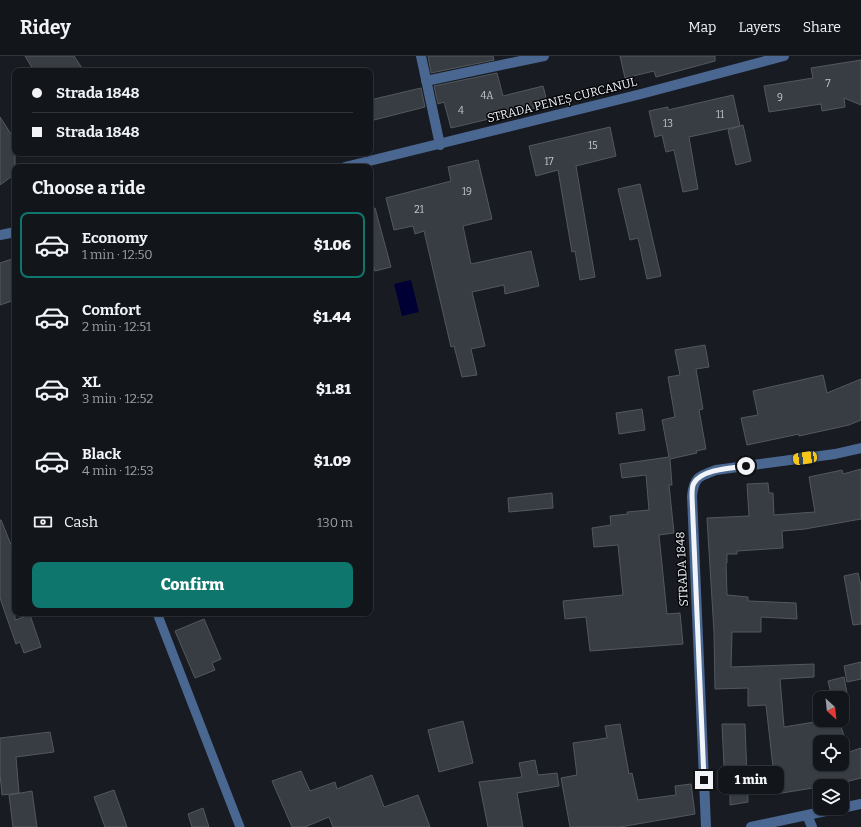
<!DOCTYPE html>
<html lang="en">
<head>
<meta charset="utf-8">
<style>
	:root { --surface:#12151a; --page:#1b1e23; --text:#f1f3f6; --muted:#9c9fa2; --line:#313439; --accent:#0f766e }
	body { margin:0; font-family:Bitter,serif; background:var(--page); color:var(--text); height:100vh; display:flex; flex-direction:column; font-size:15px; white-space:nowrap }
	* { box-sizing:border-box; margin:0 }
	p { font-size:13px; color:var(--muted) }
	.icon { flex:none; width:22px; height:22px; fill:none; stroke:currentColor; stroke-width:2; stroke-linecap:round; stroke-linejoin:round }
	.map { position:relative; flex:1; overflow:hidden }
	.side { position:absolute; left:12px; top:108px; width:361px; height:452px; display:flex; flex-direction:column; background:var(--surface); border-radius:8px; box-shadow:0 1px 3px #0004,0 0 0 1px var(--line) }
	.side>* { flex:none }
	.top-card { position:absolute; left:12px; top:12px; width:361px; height:88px; border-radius:8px; box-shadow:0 1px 3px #0004,0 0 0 1px var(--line); display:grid; align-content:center; height:88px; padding:0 20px; background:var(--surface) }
	.needle { width:26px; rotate:153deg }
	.controls { position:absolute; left:813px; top:635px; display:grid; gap:8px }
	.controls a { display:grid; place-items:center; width:36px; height:36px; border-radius:8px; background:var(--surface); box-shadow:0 1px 3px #0004,0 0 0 1px var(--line); font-size:20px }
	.end { position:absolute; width:18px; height:18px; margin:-9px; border:5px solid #f1f4f9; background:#111; box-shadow:0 0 0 2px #111 }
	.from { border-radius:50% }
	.bubble { position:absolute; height:28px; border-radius:8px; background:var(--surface); box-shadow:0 1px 3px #0004,0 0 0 1px var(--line); font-size:13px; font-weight:800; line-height:28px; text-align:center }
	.car { position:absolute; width:12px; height:24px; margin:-12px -6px; border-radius:5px; box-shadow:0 0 3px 1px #0007; background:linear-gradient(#f5c518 24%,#345 0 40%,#f5c518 0 76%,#345 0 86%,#f5c518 0) }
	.top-card b { display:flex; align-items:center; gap:14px; height:38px; font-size:15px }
	.top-card b+b { border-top:1px solid var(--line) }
	.top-card i { width:10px; height:10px; background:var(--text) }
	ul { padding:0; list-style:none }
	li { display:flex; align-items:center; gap:12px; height:66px; margin:0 8px 6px; padding:0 12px; border:2px solid transparent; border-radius:8px }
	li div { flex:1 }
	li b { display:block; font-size:15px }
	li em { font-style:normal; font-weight:800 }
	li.on { border-color:var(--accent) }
	li>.icon { width:36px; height:36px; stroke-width:1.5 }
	h2 { padding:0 20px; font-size:18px; line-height:48px }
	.pay { display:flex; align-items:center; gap:10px; height:44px; padding:0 20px; font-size:15px }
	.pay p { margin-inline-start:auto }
	.action { display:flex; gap:8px; margin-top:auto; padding:8px 20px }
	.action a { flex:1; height:46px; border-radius:8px; background:var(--accent); color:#fff; font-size:16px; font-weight:800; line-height:46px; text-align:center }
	header { display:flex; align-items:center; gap:24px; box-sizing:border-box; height:56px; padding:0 20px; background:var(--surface); border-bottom:1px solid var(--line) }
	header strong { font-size:19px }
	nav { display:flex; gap:22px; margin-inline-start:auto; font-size:14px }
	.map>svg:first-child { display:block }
</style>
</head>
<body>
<header>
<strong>Ridey</strong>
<nav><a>Map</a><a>Layers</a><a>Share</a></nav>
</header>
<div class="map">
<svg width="861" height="771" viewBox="0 0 861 771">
	<rect width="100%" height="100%" fill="#181c22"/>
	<path fill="#000034" d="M 411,224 L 419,256 L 402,260 L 394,228 Z"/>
	<path fill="#383d44" stroke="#53585f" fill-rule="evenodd" d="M 25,0 L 74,0 L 84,15 L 34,15 Z
		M 428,0 L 493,0 L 494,4 L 431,17 Z
		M 620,0 L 715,0 L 715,5 L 656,21 L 654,15 L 625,22 Z
		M 861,4 L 861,49 L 844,42 L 845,51 L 822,55 L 821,48 L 769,56 L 764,30 L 813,22 L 811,12 Z
		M 497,17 L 503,40 L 543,30 L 548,49 L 451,72 L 444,46 L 438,48 L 434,30 Z
		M 421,32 L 425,51 L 370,65 L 370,44 Z
		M 733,39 L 740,70 L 689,81 L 698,133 L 683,136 L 674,94 L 666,96 L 662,79 L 655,81 L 649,55 L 668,51 L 668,54 Z
		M 0,61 L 15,84 L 15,118 L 0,129 Z
		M 743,69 L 751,105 L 736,109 L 728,74 Z
		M 610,71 L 616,100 L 576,110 L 595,221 L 580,224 L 575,195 L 572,196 L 558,114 L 536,120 L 529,90 Z
		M 478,104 L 492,163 L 463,170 L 471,208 L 531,195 L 539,230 L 505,238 L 504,229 L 472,236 L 485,290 L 471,293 L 477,319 L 462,321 L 454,290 L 451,291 L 424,175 L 415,178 L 413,170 L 394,174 L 386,142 L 451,125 L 448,111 Z
		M 640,128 L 661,220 L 647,223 L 638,182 L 630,184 L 618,133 Z
		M 375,152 L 391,211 L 375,215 L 370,196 L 370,153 Z
		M 15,202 L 15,244 L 0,249 L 0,207 Z
		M 705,289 L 709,311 L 696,313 L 703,353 L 699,354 L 706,393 L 696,395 L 697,397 L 670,403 L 672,429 L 669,429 L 674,477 L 659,479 L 667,558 L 680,557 L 683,588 L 590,595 L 586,561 L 565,563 L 563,545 L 623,539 L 618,489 L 594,491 L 592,472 L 611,469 L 610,460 L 628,458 L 627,456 L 649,454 L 646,419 L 622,422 L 620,408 L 669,401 L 662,364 L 675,361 L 668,321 L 680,319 L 675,294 Z
		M 823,319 L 827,337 L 861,323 L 861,364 L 849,369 L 799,380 L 799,378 L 747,389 L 741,362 L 758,359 L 753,335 Z
		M 642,353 L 645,374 L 619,378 L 616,357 Z
		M 861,413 L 861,463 L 805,473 L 782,475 L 783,492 L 737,495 L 737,498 L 727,498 L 727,507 L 726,507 L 727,539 L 748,541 L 748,545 L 796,547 L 797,563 L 761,561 L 761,576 L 732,576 L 731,611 L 814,608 L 814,621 L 780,623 L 784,671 L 827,664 L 839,664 L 849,696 L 861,692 L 861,722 L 830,730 L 820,730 L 820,733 L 819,731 L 776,738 L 766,649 L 748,650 L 748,632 L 715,633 L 714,576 L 707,462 L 749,460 L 747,428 L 768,427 L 769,437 L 773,437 L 774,459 L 815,456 L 809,421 L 842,414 L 843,418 ZM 820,686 L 842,686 L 842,708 L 820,708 Z
		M 552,437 L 553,452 L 509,456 L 508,442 Z
		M 0,464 L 1,464 L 12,491 L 15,489 L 15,564 L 30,559 L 41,591 L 24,597 L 20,586 L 16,588 L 0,542 Z
		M 858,517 L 861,530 L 861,568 L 853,569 L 844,520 Z
		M 204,563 L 221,603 L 212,607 L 215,614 L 195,622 L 175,575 Z
		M 861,606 L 861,623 L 847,626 L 844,610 Z
		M 844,621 L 847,637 L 832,641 L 828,625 Z
		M 463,665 L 473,707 L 439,716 L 428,674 Z
		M 620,668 L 629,718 L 632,717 L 638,744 L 676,739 L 675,730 L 691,728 L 695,758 L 620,771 L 570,771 L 561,722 L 577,719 L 573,687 L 607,682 L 605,670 Z
		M 722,668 L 745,668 L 748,746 L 730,749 L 730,710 L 724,710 Z
		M 50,676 L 54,696 L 16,701 L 19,737 L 2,739 L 0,718 L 0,682 Z
		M 535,704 L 538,719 L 557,717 L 559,730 L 517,737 L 523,771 L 488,771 L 479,726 L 522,721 L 519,707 Z
		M 301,715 L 310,735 L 335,726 L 337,733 L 372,719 L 384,751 L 418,739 L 430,771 L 333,771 L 329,761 L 305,771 L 292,771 L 272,725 Z
		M 114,734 L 127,771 L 105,771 L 94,741 Z
		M 32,735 L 37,771 L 13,771 L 9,739 Z
		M 203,752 L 209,771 L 192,771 L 188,758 Z"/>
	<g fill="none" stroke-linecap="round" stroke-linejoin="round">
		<path stroke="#4a6792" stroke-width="9" d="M 157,557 L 240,771"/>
		<path stroke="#4a6792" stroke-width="10" d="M 421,0 L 440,89
			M 426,25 L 544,0
			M 345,111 L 641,38 L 784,0
			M 0,179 L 15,176
			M 842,752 L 861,748
			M 807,759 L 812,771
			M 706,771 L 692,440 C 694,421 699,420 716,414 L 835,398 L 861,392
			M 751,771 L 840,752"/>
	</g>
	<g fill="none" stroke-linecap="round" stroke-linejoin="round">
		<path stroke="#f1f4f9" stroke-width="5" d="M 704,724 L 692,440 C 692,436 692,430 694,427 C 702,413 732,412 746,410"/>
	</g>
	<g text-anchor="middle" stroke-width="3" stroke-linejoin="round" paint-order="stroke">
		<g font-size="10" fill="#c3c6cc">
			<text x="828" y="31">7</text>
			<text x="487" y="43">4A</text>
			<text x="780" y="45">9</text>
			<text x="461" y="58">4</text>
			<text x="720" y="62">11</text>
			<text x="668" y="71">13</text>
			<text x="593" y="93">15</text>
			<text x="549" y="109">17</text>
			<text x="467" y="139">19</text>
			<text x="419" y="157">21</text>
		</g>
		<g font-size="12" fill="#f1f4f9" stroke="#050609">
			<text transform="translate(562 44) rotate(-14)" y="4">STRADA PENEȘ CURCANUL</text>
			<text transform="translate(682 513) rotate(-93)" y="4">STRADA 1848</text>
		</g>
	</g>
</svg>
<div class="controls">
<a><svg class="needle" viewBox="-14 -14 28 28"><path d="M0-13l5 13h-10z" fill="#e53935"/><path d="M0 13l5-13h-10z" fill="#9c9fa2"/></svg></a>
<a><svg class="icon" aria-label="locate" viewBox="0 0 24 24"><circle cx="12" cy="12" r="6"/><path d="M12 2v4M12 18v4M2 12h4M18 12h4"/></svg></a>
<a><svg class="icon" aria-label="layers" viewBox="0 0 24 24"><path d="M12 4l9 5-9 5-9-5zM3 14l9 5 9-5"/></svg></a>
</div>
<i class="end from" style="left:746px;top:410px"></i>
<i class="end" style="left:704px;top:724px"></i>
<div class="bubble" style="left:718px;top:710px;width:66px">1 min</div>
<i class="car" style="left:805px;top:402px;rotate:262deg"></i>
<div class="top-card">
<b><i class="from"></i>Strada 1848</b>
<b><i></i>Strada 1848</b>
</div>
<section class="side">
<h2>Choose a ride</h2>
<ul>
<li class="on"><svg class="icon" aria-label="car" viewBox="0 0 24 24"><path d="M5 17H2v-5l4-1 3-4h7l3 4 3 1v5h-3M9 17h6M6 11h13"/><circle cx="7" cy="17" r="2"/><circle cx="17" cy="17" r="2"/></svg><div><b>Economy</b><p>1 min · 12:50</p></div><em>$1.06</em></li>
<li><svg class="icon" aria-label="car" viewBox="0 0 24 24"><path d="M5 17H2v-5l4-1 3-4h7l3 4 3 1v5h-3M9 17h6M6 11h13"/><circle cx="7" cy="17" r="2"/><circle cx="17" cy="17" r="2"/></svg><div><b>Comfort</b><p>2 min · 12:51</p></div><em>$1.44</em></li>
<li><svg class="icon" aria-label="car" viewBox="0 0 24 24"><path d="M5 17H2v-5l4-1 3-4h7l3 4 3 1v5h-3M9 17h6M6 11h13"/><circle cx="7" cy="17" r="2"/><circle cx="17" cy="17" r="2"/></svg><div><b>XL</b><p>3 min · 12:52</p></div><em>$1.81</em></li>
<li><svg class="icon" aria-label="car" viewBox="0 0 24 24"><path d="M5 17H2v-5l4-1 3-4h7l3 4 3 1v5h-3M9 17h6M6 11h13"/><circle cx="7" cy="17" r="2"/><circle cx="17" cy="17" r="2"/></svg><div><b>Black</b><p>4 min · 12:53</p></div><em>$1.09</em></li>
</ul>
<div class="pay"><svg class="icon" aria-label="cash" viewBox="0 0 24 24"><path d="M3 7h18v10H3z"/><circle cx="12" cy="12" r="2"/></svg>Cash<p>130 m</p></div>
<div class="action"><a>Confirm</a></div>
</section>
</div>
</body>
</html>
